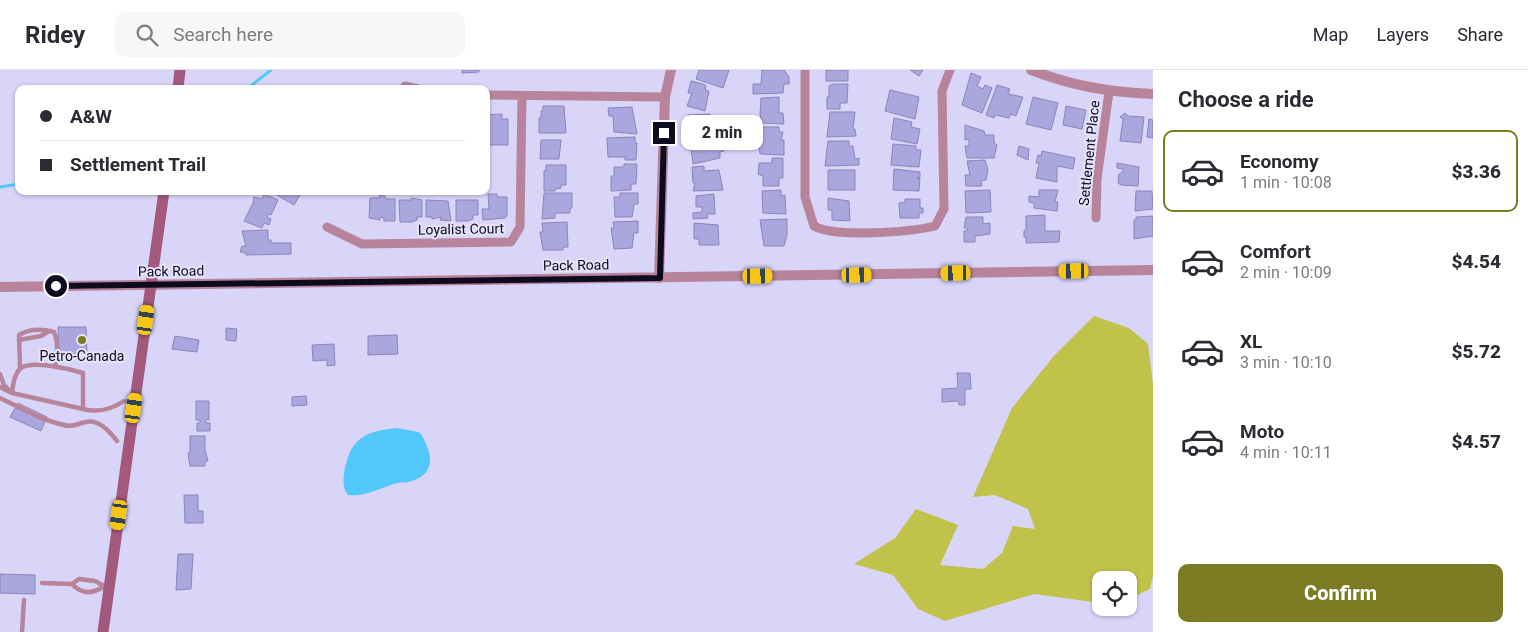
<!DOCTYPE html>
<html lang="en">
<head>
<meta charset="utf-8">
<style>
	:root { --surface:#fff; --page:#f7f7f7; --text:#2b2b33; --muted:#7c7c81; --line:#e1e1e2; --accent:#7a7b23 }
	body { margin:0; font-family:Roboto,sans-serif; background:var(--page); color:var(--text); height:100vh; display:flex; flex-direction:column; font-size:19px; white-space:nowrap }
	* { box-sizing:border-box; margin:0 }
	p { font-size:16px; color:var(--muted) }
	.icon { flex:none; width:28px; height:28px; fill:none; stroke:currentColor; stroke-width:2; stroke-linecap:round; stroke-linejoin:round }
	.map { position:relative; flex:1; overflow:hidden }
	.sheet { display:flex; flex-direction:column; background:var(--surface); width:375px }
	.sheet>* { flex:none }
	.banner { position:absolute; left:15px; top:15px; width:475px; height:110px; border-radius:10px; box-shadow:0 1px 4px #0004; display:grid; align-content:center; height:110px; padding:0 25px; background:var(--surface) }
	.buttons { position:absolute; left:1092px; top:501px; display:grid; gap:10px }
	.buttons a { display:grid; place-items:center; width:45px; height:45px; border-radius:10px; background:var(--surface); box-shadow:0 1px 4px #0004; font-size:25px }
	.end { position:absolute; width:22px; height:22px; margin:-11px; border:6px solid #0e0b1e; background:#fff; box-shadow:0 0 0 2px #fff }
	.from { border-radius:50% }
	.bubble { position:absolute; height:35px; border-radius:10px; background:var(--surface); box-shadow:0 1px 4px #0004; font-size:16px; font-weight:800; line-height:35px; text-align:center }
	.car { position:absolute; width:15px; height:30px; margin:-15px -8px; border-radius:6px; box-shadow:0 0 4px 1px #0007; background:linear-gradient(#f5c518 24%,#345 0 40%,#f5c518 0 76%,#345 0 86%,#f5c518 0) }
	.banner b { display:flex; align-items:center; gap:18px; height:48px; font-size:19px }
	.banner b+b { border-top:1px solid var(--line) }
	.banner i { width:12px; height:12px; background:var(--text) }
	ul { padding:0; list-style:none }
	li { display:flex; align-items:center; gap:15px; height:82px; margin:0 10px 8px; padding:0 15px; border:2px solid transparent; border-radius:10px }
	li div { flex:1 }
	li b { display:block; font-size:19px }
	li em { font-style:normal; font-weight:800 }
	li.on { border-color:var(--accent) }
	li>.icon { width:45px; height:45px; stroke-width:1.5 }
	h2 { padding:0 25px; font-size:22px; line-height:60px }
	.cta { display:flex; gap:10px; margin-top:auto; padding:10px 25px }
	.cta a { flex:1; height:58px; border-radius:10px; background:var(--accent); color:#fff; font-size:20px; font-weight:800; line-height:58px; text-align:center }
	header { display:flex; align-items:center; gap:30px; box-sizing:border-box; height:70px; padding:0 25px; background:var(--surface); border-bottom:1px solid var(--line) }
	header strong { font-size:24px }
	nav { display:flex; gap:28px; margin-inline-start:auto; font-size:18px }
	.search { width:350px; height:45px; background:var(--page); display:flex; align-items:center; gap:12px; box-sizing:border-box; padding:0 18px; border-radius:10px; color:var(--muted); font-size:19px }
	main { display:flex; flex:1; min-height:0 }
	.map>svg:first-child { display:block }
</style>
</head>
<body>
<header>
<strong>Ridey</strong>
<div class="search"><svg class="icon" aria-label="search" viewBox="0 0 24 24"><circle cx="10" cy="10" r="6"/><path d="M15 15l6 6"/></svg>Search here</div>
<nav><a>Map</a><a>Layers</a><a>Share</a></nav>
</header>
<main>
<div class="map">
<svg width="1153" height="562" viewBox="0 0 1153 562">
	<rect width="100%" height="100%" fill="#d8d5f8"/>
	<path fill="#c1c24a" d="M 1094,246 L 1129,258 L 1148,274 L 1153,315 L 1153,505 L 1150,519 L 1129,529 L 1129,510 L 1101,510 L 1101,533 L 1034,524 L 945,551 L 918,539 L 893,505 L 854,494 L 895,468 L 916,439 L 958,455 L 940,495 L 983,499 L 1002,483 L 1013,456 L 1035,459 L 1028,439 L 995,425 L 973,427 L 1012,338 L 1053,287 Z"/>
	<path fill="#54c8fa" d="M 397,358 L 418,362 L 421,364 C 432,383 437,403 412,411 C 407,413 402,412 397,413 C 381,418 365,427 348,425 C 343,419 343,411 344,403 C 350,369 364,361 397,358 Z"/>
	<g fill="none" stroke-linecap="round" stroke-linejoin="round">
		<path stroke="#54c8fa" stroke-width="3" d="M 247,19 L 271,0
			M 0,117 L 19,114"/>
	</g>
	<path fill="#aca6de" stroke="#8b84ba" d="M 462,0 L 479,0 L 479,2 L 462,3 Z
		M 699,0 L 729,0 L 723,18 L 696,9 Z
		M 762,0 L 784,0 L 789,7 L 789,14 L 784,14 L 783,23 L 753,24 L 753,14 L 761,14 Z
		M 826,0 L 848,0 L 848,11 L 826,11 Z
		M 910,0 L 923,0 L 919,6 Z
		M 971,3 L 981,7 L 977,16 L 983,19 L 985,15 L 992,18 L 982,43 L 962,35 Z
		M 691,11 L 703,14 L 706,16 L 705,20 L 709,21 L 705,41 L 687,36 L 692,23 L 688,23 Z
		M 833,14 L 848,14 L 847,33 L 840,33 L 840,39 L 827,39 L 827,27 L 829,27 L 829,16 Z
		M 997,15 L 1010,19 L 1008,24 L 1023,27 L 1016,46 L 1011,44 L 1009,48 L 995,45 L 994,48 L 986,45 Z
		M 890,20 L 919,27 L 915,49 L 885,41 Z
		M 779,27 L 779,43 L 783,43 L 784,54 L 762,53 L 760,44 L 761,28 Z
		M 1033,27 L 1058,33 L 1051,60 L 1026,54 Z
		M 543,36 L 564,36 L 566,63 L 539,63 L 539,48 L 541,48 L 541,41 L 543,41 Z
		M 1066,36 L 1086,40 L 1082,59 L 1063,55 Z
		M 632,37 L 637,64 L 614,62 L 613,46 L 609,46 L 608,38 Z
		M 830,42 L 855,42 L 853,59 L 855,59 L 856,66 L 827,67 Z
		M 1125,43 L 1128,46 L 1144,47 L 1141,73 L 1120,71 L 1123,49 L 1120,47 Z
		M 502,44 L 502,49 L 508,49 L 508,75 L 487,75 L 486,45 Z
		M 710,44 L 710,63 L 688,65 L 688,45 Z
		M 894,48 L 912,52 L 911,57 L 920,59 L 917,74 L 891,69 Z
		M 1149,49 L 1153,50 L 1153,68 L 1147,67 Z
		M 965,55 L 984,61 L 985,65 L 994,65 L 994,73 L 997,75 L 994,88 L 967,88 L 965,76 L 969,76 L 969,69 L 965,70 Z
		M 759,57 L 779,57 L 779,62 L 783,62 L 781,70 L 784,70 L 784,85 L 760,84 L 759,77 L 756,77 L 756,63 L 759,63 Z
		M 635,67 L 635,73 L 637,73 L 636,90 L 625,90 L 625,87 L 608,87 L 607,68 Z
		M 718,68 L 719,75 L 723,75 L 724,81 L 720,82 L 720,88 L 693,94 L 690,71 Z
		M 541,70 L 561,70 L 559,89 L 540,89 Z
		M 828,71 L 849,71 L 849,76 L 853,76 L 855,89 L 859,88 L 859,95 L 825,96 Z
		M 893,74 L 916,76 L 916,80 L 921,80 L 919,97 L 891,95 Z
		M 1019,76 L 1029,79 L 1028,90 L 1017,85 Z
		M 1042,81 L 1075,88 L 1073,99 L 1057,96 L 1057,112 L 1036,108 L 1039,93 L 1036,93 L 1038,85 L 1041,86 Z
		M 772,88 L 783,88 L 783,108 L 779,108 L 779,116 L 763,116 L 763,106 L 758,104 L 759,93 L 772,93 Z
		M 985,90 L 988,100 L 986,110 L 981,111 L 982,116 L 966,116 L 965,105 L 970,105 L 967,91 Z
		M 1117,93 L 1139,97 L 1138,116 L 1121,115 L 1118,113 L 1119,104 L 1123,102 L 1123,99 L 1117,98 Z
		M 624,94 L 637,94 L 636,114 L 631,114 L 631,120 L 611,121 L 611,106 L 614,106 L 614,97 L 624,97 Z
		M 546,95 L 566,95 L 566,115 L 561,115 L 561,118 L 555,119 L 555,121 L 544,121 L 544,101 L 546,100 Z
		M 704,96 L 704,101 L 719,100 L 723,120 L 693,121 L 695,113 L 693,113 L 692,97 Z
		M 894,99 L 920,102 L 920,107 L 917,108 L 920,108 L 919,121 L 893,120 Z
		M 828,100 L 855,100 L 855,120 L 828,120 Z
		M 781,120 L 781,126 L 785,125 L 786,144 L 763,143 L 762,121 Z
		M 990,120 L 991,142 L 966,143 L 965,121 Z
		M 1039,120 L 1058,120 L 1055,132 L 1058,132 L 1057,141 L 1034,138 L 1034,133 L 1029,132 L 1029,126 L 1039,127 Z
		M 270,121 L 293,121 L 300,125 L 294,135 Z
		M 1136,121 L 1152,121 L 1153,139 L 1135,141 Z
		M 544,123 L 572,123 L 572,138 L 570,138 L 570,143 L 555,143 L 555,148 L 542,149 Z
		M 620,123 L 638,123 L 638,134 L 634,134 L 632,147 L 615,147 L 614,127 L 620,127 Z
		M 264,124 L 278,130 L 271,145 L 268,144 L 267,147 L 271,149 L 269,155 L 264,153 L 262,158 L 244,151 L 253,133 L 254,127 L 262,129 Z
		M 488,124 L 497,124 L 497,127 L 507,127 L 507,146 L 505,148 L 483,150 L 482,139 L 489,139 Z
		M 714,124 L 715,144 L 707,144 L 708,148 L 693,149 L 693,143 L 702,142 L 702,137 L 696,137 L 696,126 Z
		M 380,125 L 384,125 L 386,129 L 395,129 L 395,151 L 384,151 L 384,148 L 380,147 L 380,150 L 369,148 L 370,128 L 379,128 Z
		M 411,128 L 422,130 L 422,147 L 417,147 L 417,150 L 412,152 L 400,152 L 399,130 L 411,130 Z
		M 828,128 L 849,131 L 850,151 L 832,150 L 832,140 L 828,140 Z
		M 905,129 L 920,129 L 920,138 L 923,138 L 923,143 L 919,143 L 919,148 L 900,148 L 899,133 L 905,132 Z
		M 426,130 L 448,131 L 451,151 L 440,150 L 441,147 L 432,149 L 432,147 L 426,147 Z
		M 456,130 L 478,130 L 478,145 L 473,145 L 473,149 L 468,151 L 456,151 Z
		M 1045,145 L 1045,161 L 1060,161 L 1059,172 L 1026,173 L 1026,167 L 1024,167 L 1024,161 L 1026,160 L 1026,146 Z
		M 1153,146 L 1153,166 L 1134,169 L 1134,150 L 1136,150 L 1136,147 Z
		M 966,147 L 983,147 L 983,154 L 990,153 L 990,164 L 975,166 L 975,172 L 964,172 L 964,161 L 967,161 L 967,158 L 964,158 Z
		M 787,149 L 787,165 L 784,176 L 764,176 L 760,150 Z
		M 638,151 L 638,163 L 634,163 L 632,178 L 614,179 L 611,158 L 614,158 L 613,152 Z
		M 567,152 L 568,177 L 563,177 L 563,180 L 543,180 L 540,162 L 543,162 L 542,153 Z
		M 694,153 L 718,155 L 719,175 L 699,175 L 699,169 L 694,169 Z
		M 268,160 L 268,170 L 271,170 L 271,173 L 291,173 L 291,184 L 246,185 L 246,183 L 240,182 L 242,176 L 246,176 L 242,161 Z
		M 58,257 L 86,257 L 87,283 L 59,284 Z
		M 226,258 L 237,259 L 236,271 L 226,270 Z
		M 397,265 L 398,284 L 368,285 L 368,266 Z
		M 175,266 L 199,270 L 197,282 L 172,279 Z
		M 334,274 L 335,295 L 327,296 L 327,290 L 313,291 L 312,275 Z
		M 957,303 L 970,303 L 971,319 L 965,319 L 965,335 L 959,335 L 958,331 L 942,332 L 942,319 L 958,318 Z
		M 306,326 L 307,335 L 292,336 L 292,327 Z
		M 196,331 L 209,331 L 209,350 L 206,349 L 206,353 L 210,353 L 210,361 L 197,361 L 197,353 L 200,353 L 200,350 L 196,350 Z
		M 18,333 L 47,347 L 41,361 L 10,347 Z
		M 190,366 L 205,366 L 205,380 L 208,391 L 205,391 L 205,396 L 190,396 L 188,383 L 190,383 Z
		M 184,425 L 198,425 L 198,441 L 203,441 L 203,453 L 185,453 Z
		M 178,484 L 193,484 L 191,519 L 176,520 Z
		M 0,504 L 35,505 L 35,524 L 0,523 Z"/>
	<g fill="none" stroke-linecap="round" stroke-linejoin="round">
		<path stroke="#b7849c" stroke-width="4.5" d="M 19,270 L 41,266 L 49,261
			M 20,299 L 19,265 C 30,258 43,259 54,262 C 59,273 57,286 55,297
			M 0,304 L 4,315 L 12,323 C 13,315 14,304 21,298 C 32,290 70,299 83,303 L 83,339 C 98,343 112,339 124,331
			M 0,317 L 12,323 L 83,339
			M 0,328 C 21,338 41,350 64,355 C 73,358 78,353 86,352 C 99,349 110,362 117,371
			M 42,513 L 72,514 L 79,509 L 95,511 L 108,518
			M 72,514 C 81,524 92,524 103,517
			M 22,562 L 24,530"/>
		<path stroke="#b7849c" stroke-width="9" d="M 805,0 L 805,127 L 814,156 C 835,168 911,162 935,156 L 944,139 L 942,21 L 950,0
			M 405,16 L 418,19
			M 486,25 L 665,27
			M 1096,148 L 1097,109 L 1109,22
			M 327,157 L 362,174 L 511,172 L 520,157 L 522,26"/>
		<path stroke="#b7849c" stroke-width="10" d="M 1031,0 C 1073,16 1108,22 1153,24
			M 659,208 L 665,27 L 671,0
			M 0,217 L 1153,200"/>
		<path stroke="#a3597e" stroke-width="11" d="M 178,19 L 180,0
			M 103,562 L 164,121"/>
	</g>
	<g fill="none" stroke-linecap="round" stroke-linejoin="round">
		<path stroke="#0e0b1e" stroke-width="6" d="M 56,216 L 660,208 L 664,63"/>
	</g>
	<circle fill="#7a7b23" stroke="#e5e3fb" stroke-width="2" cx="82" cy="270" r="5"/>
	<g text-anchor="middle" stroke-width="4" stroke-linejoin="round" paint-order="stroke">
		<g font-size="14" fill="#0e0b1e" stroke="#e5e3fb">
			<text transform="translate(1089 83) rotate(-84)" y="5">Settlement Place</text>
			<text transform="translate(461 159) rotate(-1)" y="5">Loyalist Court</text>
			<text transform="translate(576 195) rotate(-1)" y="5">Pack Road</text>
			<text transform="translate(171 201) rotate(-1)" y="5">Pack Road</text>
		</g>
		<g font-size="14" fill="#0e0b1e" stroke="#e5e3fb">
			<text x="82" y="291">Petro-Canada</text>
		</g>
	</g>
</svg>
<div class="buttons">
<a><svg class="icon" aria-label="locate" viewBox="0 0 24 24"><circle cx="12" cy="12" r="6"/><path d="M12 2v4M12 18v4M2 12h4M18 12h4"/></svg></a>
</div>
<i class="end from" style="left:56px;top:216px"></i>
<i class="end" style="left:664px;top:63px"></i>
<div class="bubble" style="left:681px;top:45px;width:82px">2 min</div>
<i class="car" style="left:1074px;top:201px;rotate:269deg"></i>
<i class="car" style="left:956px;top:203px;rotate:269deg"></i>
<i class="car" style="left:857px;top:205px;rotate:89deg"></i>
<i class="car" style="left:758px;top:206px;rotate:89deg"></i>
<i class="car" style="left:146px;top:250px;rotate:8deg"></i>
<i class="car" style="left:134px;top:338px;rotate:8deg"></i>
<i class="car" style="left:119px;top:445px;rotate:188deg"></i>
<div class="banner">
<b><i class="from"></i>A&amp;W</b>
<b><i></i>Settlement Trail</b>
</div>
</div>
<section class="sheet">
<h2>Choose a ride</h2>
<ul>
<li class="on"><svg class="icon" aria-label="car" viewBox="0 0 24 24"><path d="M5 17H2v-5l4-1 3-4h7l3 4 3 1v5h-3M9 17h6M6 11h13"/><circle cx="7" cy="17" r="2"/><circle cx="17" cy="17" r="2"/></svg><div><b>Economy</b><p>1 min · 10:08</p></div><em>$3.36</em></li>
<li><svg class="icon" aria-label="car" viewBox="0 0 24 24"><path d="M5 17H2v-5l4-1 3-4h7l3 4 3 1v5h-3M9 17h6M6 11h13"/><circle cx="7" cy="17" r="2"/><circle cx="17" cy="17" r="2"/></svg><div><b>Comfort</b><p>2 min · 10:09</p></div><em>$4.54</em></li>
<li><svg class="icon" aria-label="car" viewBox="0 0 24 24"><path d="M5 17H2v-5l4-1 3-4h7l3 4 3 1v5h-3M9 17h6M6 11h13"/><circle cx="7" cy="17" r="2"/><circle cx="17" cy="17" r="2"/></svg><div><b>XL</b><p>3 min · 10:10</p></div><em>$5.72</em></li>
<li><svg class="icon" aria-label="car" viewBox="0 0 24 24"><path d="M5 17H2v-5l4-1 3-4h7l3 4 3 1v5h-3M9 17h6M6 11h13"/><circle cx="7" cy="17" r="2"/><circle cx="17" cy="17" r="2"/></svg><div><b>Moto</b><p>4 min · 10:11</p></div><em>$4.57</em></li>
</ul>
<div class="cta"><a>Confirm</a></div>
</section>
</main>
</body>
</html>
